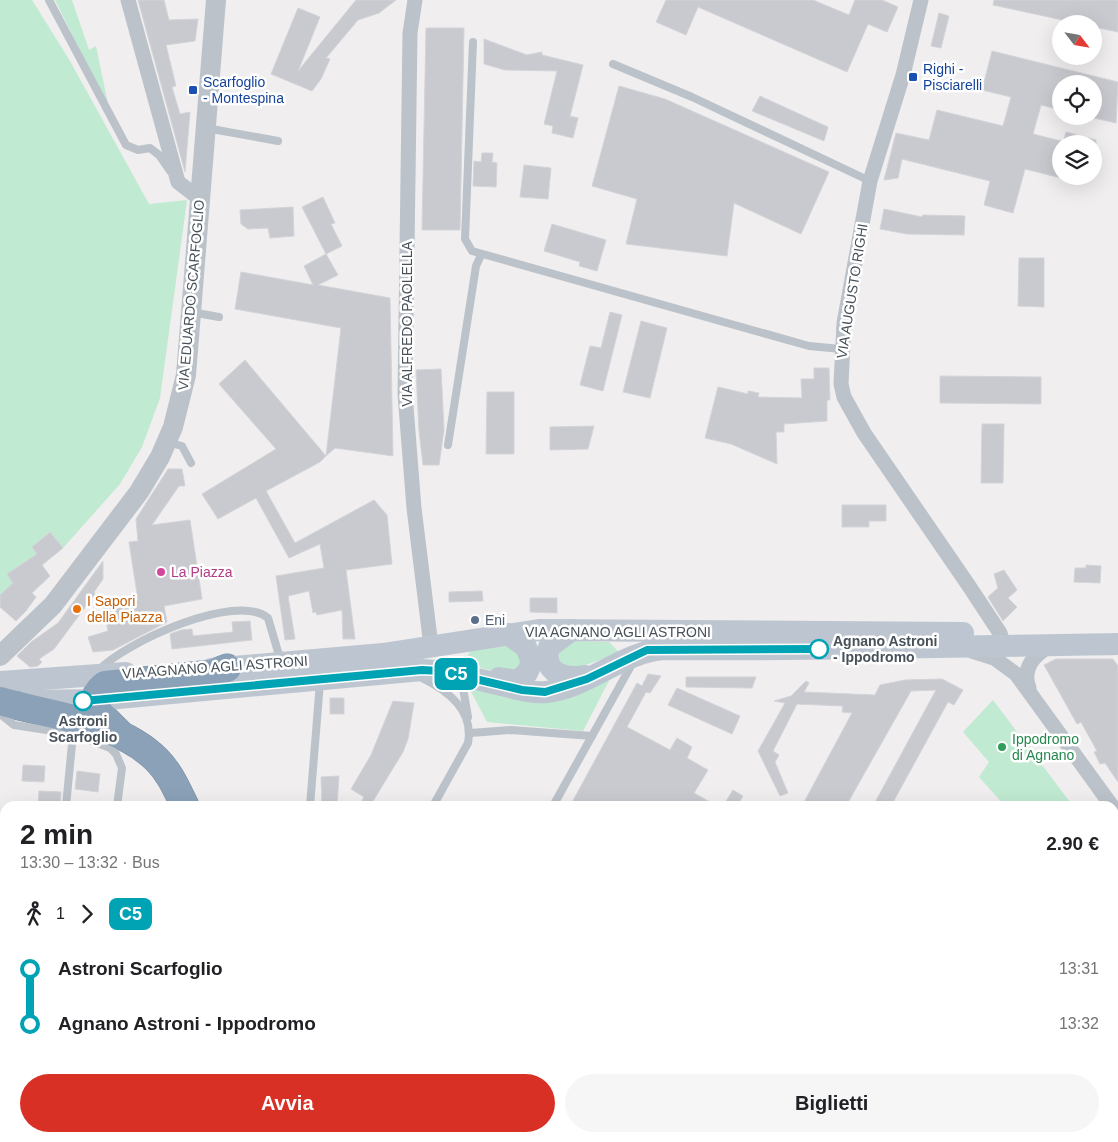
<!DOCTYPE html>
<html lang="it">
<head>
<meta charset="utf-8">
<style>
	:root { --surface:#fff; --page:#f6f6f6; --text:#202124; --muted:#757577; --accent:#d93025 }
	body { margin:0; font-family:Arial,sans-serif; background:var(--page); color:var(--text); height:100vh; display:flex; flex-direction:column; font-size:19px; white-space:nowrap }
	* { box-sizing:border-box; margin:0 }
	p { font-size:16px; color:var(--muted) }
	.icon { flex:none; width:28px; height:28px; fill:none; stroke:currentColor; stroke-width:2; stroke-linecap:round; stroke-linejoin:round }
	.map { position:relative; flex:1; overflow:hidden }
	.drawer { position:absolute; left:0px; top:801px; width:1119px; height:341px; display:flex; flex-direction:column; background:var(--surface); border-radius:15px 15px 0 0; box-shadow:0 5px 20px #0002 }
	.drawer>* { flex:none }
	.badge { padding:0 10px; border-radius:8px; font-size:18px; line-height:32px }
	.needle { width:32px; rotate:121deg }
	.buttons { position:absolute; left:1052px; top:15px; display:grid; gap:10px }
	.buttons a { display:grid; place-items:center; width:50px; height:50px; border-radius:50%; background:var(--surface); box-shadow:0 5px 20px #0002; font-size:25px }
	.map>.badge { position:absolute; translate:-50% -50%; box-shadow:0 0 0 2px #fff }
	.legs { display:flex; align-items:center; gap:8px; height:55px; padding:0 20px; font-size:16px }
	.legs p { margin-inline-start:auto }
	.overview { display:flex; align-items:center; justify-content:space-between; height:85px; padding:0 20px }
	h1 { font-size:28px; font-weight:700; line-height:38px }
	.primary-button { display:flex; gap:10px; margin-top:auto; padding:10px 20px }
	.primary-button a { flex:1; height:58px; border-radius:30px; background:var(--accent); color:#fff; font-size:20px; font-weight:700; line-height:58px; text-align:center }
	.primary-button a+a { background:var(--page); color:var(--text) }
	ul { padding:0 20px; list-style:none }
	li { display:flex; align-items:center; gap:18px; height:55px; font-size:19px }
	li i { display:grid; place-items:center; width:8px; height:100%; margin:0 6px; background:currentColor }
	li i::after { content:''; width:12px; height:12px; margin:-6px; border:4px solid; border-radius:50%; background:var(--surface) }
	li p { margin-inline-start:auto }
	li:first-child i { background:linear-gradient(#0000 50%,currentColor 0) }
	li:last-child i { background:linear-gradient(currentColor 50%,#0000 0) }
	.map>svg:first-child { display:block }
	.green { fill:#c0ead1 }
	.building { fill:#c9cad0; stroke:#d3d4d9 }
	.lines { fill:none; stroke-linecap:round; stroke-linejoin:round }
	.motorway-casing { stroke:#768ca4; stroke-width:29 }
	.path { stroke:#7cc4a1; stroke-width:2.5; stroke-dasharray:4 2.5; stroke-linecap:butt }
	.service { stroke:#bbc2c9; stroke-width:8 }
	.minor { stroke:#bbc2c9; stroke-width:15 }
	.tertiary { stroke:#bbc2c9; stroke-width:20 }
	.secondary { stroke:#bdc6d0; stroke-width:22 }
	.motorway { stroke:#8aa1b8; stroke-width:28 }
	.line-1-casing { stroke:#fff; stroke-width:11 }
	.line-1 { stroke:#00a3b4; stroke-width:8 }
	.transit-dot { fill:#1a4fb4; stroke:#fff; stroke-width:2 }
	.hotel-dot { fill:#d1479c; stroke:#fff; stroke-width:2 }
	.food-dot { fill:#e8710a; stroke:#fff; stroke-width:2 }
	.service-dot { fill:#5c6f8a; stroke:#fff; stroke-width:2 }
	.stop-1-dot { fill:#fff; stroke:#00a3b4; stroke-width:2.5 }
	.leisure-dot { fill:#2e9e5b; stroke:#fff; stroke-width:2 }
	.labels { text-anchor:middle; stroke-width:5; stroke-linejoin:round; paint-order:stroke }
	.transit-label { font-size:14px; fill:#164399; stroke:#fff; text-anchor:start }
	.street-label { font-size:14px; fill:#485159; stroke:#fff }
	.hotel-label { font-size:14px; fill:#b23c85; stroke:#fff; text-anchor:start }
	.food-label { font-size:14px; fill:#c56008; stroke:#fff; text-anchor:start }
	.service-label { font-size:14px; fill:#4e5e75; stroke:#fff; text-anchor:start }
	.stop-label { font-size:14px; font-weight:bold; fill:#485159; stroke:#fff; text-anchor:start }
	.leisure-label { font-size:14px; fill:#27864d; stroke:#fff; text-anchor:start }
</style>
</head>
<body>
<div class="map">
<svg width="1118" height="1142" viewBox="0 0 1118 1142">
	<rect width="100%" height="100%" fill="#f0eeee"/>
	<g class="green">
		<polygon points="0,0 32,0 70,61 149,204 187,200 160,398 142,447 120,484 63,548 49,532 32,547 37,554 7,574 13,583 0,595"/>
		<polygon points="55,0 72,0 89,50 96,46 109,109"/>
		<polygon points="572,641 609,642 620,653 571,670 559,668 554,651"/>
		<polygon points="509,646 518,649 525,665 508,676 465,663 470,651"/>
		<polygon points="613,673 583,731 487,722 468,686 522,697"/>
		<polygon points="993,700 1073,806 1005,806 979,777 989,762 963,732"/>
		<polygon points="1114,859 1118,863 1118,927 1114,924"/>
	</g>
	<g class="building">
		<polygon points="138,0 164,0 169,20 198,19 195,41 166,45 176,86 172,87 180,114 190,112 185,172"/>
		<polygon points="356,0 396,0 379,13 358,20 326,58 330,59 321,79 312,91 271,74 298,8 320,17 298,71"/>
		<polygon points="666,0 813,0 849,15 855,0 882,0 898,7 887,32 868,24 847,72 698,7 686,35 656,22"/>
		<polygon points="994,0 1118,0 1118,32 1094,27 1094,24 1081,24 993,5"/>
		<polygon points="939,13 949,16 941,48 931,46"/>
		<polygon points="426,28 464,28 460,230 422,230"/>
		<polygon points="484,39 527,55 542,52 542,55 583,65 570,116 578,118 573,138 552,133 553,126 544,124 557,71 505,70 484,64"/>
		<polygon points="992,51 1118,82 1116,123 1094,118 1094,84 1061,84 1061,110 1041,105 1033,134 1061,141 1061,178 1025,169 1013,213 984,205 990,181 902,159 898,178 884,180 896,133 929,140 937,110 1003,126 1011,97 982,90"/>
		<polygon points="619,86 665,99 829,172 801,234 734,203 727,256 626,244 637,199 592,186"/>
		<polygon points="760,96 828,127 824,141 752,111"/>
		<polygon points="1066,132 1096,140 1096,144 1063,144"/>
		<polygon points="482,153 493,153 492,162 497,163 496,187 473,186 474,161 481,162"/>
		<polygon points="524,165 551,168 548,199 520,197"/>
		<polygon points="323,197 335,223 331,224 342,246 326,254 302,207"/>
		<polygon points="293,207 294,236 270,238 268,228 248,229 241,224 240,210"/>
		<polygon points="884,209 922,217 923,215 965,216 964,235 907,234 880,229"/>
		<polygon points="552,224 606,240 597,271 579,266 580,262 544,251"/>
		<polygon points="326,254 338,275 318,285 390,298 393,456 335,448 326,456 341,328 235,309 241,272 313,285 304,266"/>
		<polygon points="1019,258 1044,258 1044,307 1018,306"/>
		<polygon points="610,312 622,315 603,391 580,385 590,346 601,348"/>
		<polygon points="641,321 667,328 650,398 623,392"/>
		<polygon points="245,360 326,456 320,462 266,491 295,543 374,500 387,515 392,564 346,570 355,639 343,639 342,610 317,615 316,612 313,613 309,591 288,596 295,639 285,640 276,576 324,568 320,544 289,558 256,498 218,519 202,494 276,449 219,384"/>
		<polygon points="814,368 829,368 830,400 827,400 827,421 784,424 784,432 776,432 777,464 731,444 705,438 718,387 748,394 748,391 759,393 758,397 802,398 801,379 814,379"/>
		<polygon points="441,369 444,430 439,465 423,465 419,431 416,370"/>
		<polygon points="940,376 1041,377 1041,404 940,403"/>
		<polygon points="487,392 514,392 514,454 486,454"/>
		<polygon points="982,424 1004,424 1003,483 981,483"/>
		<polygon points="594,426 588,449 550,450 550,427"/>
		<polygon points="168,469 182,469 185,486 179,486 152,525 190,520 202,599 164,606 167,622 113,650 93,652 88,637 108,631 103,605 138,600 129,542 138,541 136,519"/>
		<polygon points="842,505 886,505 886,521 869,521 869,527 842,527"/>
		<polygon points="50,532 63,548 42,565 50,576 32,593 36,597 26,611 16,621 0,607 0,595 13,583 7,574 37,554 32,547"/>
		<polygon points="103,561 103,579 94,592 95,594 54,649 39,659 42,662 38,666 30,667 17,656 31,642 58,623"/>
		<polygon points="1086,565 1101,566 1100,583 1074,582 1075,568 1086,568"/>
		<polygon points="1004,570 1017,590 1008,598 1017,607 1003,621 988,597 998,588 994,574"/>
		<polygon points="482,591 483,601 449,602 449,592"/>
		<polygon points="530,598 557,598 557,613 530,612"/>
		<polygon points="250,621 252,640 172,649 170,634 181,630 192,629 193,636 233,632 232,622"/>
		<polygon points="1056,659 1113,659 1118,666 1118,782 1105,763 1100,764 1094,752 1097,751 1081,722 1077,724 1044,665"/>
		<polygon points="648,674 661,676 650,693 646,692 627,727 670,750 677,738 692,747 687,758 708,770 694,793 717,806 570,806 637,683 642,686"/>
		<polygon points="686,677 756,677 752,688 686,687"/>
		<polygon points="942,679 963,690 954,705 948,702 891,806 873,806 936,690 911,691 846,806 802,806 852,713 842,712 843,706 797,704 773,751 779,755 775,762 788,793 780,796 758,751 785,703 774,701 791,696 806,681 809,683 804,692 875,695 880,685 905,680"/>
		<polygon points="677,688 740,716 732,734 668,705"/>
		<rect x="330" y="698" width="14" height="16"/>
		<polygon points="393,701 414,703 408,739 403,752 370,806 359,806 364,797 351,789 371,755"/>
		<polygon points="23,765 45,766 44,782 22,781"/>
		<polygon points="77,771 100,774 98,792 75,789"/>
		<polygon points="339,776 337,806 322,806 321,777"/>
		<polygon points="733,790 743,796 737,806 723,806"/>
		<polygon points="39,791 61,792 60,806 38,806"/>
	</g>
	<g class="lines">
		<defs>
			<g id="motorway">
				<path d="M 0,701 C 51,716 118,721 157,760 C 170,773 177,790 185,806"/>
				<path d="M 119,733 L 94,708 C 94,698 97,691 105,685 L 211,674 L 227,668"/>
				<polyline points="179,1142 179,1138"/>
			</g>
		</defs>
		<use href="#motorway" class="motorway-casing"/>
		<g class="path">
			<polyline points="1114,986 1118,990"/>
			<polyline points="45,1138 46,1142"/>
			<polyline points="206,1142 207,1138"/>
			<polyline points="723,1142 725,1138"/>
		</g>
		<g class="service">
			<polyline points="49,0 126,145 138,150 150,148 159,155 170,171"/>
			<polyline points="473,42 465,239 472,251 809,346 841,349"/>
			<polyline points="613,64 692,97 870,181"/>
			<polyline points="206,128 278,141"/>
			<polyline points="191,312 219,317"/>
			<polyline points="167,442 182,446 191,463"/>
			<polyline points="448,445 476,266 481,255"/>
			<path d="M 99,670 C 124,643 236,591 268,618 L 281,662"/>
			<polyline points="461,677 468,717"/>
			<path d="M 422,678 C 448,691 474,710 468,743 L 433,806"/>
			<polyline points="0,714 14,725 73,734 110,748 116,754 122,768 117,806"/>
			<polyline points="470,733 511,730 592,736"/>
			<polyline points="66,806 73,734"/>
			<polyline points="310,806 320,682"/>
			<polyline points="553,806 632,664"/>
			<polyline points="279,1138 281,1142"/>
			<polyline points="365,1142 367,1138"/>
		</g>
		<g class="minor">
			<polyline points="128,0 178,182 200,199"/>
			<polyline points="415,0 410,33 405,394 414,508 431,646"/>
			<polyline points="921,0 903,75 870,181 844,323 841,384 844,397 864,433 969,586 1000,633 1004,646"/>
			<polyline points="972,651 994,658 1016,674 1112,806"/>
			<path d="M 1029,688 C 1021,667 1035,655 1052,644"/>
		</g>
		<polyline class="tertiary" points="0,656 53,605 139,492 160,457 173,427 186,375 216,0"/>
		<g class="secondary">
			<path d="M 572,630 L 549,647 C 541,672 564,680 585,676"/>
			<polyline points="211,669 383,654 539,630 963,633"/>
			<polyline points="499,678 517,681 527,673 532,662 526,647 508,634"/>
			<polyline points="0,682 126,673"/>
			<path d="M 28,701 L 97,700 L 422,670 C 448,671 472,678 497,684 C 512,687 530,694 546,692 C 588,688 621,652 664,649 C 815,651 967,646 1118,644"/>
		</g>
		<use href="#motorway" class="motorway"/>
	</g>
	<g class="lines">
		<defs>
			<polyline id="line-1" points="83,701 422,670 441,671 522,690 545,692 587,679 647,650 819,649"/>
		</defs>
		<use href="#line-1" class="line-1-casing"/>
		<use href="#line-1" class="line-1"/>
	</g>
	<g class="transit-dot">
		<rect x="908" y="72" width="10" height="10" rx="2.5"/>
		<rect x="188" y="85" width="10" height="10" rx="2.5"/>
	</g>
	<circle class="hotel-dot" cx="161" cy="572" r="5"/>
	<circle class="food-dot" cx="77" cy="609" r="5"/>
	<circle class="service-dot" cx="475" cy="620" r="5"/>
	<g class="stop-1-dot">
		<circle cx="819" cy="649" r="9"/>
		<circle cx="83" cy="701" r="9"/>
	</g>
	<circle class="leisure-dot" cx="1002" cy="747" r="5"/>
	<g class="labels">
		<g class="transit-label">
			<text x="923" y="74">Righi -<tspan x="923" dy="16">Pisciarelli</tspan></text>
			<text x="203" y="87">Scarfoglio<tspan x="203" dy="16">- Montespina</tspan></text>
		</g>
		<g class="street-label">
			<text transform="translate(852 291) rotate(-81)" y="5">VIA AUGUSTO RIGHI</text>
			<text transform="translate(191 295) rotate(-85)" y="5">VIA EDUARDO SCARFOGLIO</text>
			<text transform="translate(407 324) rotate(-90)" y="5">VIA ALFREDO PAOLELLA</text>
			<text x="618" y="637">VIA AGNANO AGLI ASTRONI</text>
			<text transform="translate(215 667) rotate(-4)" y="5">VIA AGNANO AGLI ASTRONI</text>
		</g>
		<g class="hotel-label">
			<text x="171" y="577">La Piazza</text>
		</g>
		<g class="food-label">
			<text x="87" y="606">I Sapori<tspan x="87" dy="16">della Piazza</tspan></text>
		</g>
		<g class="service-label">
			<text x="485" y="625">Eni</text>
		</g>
		<g class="stop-label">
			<text x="833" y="646">Agnano Astroni<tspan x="833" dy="16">- Ippodromo</tspan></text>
			<text x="83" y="726" text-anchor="middle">Astroni<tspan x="83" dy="16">Scarfoglio</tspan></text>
		</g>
		<g class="leisure-label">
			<text x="1012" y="744">Ippodromo<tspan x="1012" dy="16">di Agnano</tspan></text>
		</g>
	</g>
</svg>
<div class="buttons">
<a><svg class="needle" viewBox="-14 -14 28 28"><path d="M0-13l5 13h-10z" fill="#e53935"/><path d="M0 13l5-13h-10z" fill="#757577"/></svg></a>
<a><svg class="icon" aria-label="locate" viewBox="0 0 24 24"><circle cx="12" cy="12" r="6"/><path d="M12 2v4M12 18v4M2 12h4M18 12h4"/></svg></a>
<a><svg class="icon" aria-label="layers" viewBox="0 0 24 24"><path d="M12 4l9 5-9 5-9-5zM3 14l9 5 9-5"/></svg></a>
</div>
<b class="badge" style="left:456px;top:674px;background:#00a3b4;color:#fff">C5</b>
<section class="drawer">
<div class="overview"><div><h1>2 min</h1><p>13:30 – 13:32 · Bus</p></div><b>2.90 €</b></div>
<div class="legs"><svg class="icon" aria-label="walk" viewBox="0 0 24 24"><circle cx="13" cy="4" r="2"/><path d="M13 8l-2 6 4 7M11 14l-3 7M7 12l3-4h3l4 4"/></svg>1<svg class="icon" aria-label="forward" viewBox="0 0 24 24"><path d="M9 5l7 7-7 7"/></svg><b class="badge" style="background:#00a3b4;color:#fff">C5</b></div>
<ul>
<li><i style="color:#00a3b4"></i><b>Astroni Scarfoglio</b><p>13:31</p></li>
<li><i style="color:#00a3b4"></i><b>Agnano Astroni - Ippodromo</b><p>13:32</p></li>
</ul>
<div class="primary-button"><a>Avvia</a><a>Biglietti</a></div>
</section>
</div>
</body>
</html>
